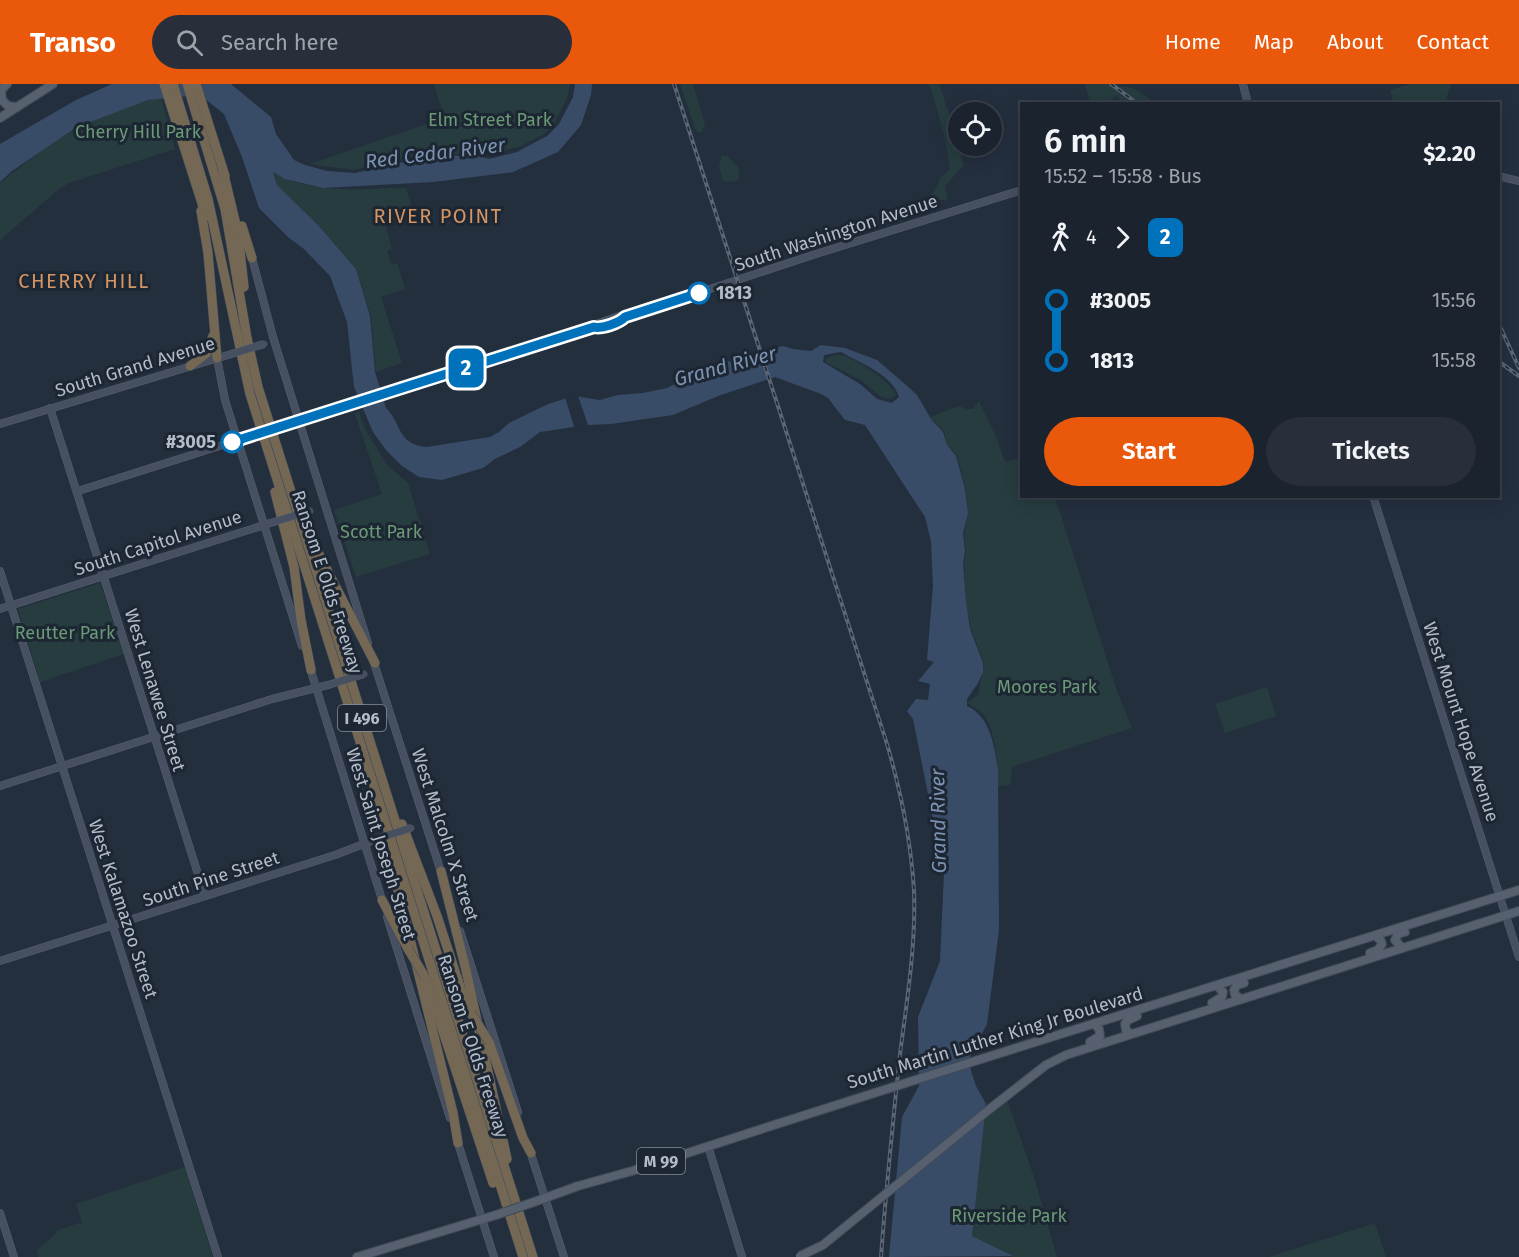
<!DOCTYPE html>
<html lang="en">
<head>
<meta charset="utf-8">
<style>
	:root { --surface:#1b232e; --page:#282f3a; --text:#f1f3f6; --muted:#a0a4aa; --line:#39404a; --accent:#ea580c }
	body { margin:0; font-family:"Fira Sans",sans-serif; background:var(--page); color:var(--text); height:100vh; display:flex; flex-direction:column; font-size:22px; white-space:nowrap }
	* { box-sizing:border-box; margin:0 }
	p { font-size:20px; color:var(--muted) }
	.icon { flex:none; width:33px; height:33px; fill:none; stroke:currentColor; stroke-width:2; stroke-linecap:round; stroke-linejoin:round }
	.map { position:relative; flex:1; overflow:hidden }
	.drawer { position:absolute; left:1020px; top:18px; width:480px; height:396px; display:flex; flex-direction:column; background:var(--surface); border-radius:0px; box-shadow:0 3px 15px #0003,0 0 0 2px var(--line) }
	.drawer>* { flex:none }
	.badge { padding:0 12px; border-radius:9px; font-size:21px; line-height:39px }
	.controls { position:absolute; left:948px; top:18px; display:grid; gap:12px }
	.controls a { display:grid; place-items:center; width:54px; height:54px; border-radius:50%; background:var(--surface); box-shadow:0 3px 15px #0003,0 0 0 2px var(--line); font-size:30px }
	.map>.badge { position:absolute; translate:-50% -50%; box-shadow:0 0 0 3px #fff }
	.legs { display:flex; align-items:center; gap:9px; height:66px; padding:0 24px; font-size:20px }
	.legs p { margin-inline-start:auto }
	.headline { display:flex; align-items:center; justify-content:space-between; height:102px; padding:0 24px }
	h1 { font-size:33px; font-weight:600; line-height:45px }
	.primary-button { display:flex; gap:12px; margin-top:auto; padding:12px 24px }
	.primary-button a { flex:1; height:69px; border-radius:36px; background:var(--accent); color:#fff; font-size:24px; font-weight:600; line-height:69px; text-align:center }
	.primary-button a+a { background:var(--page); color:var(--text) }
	ul { padding:0 24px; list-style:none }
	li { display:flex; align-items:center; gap:21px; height:60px; font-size:22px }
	li i { display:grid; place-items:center; width:9px; height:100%; margin:0 8px; background:currentColor }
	li i::after { content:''; width:15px; height:15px; margin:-8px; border:4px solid; border-radius:50%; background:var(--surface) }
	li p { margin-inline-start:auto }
	li:first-child i { background:linear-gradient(#0000 50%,currentColor 0) }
	li:last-child i { background:linear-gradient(currentColor 50%,#0000 0) }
	header { display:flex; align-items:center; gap:36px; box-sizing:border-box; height:84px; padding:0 30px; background:var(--accent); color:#fff }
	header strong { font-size:28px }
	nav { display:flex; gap:33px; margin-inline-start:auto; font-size:21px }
	.search { width:420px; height:54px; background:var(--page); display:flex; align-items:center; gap:15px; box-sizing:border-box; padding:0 21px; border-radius:33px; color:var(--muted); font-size:22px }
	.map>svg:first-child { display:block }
	.green { fill:#263c3f }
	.water { fill:#394c67; fill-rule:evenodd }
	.pier { fill:#242f3e }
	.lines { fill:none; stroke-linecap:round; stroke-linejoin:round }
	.secondary-casing { stroke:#565f6c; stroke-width:8 }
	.primary-casing { stroke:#414a57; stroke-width:10 }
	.highway-casing { stroke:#434c59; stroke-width:10 }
	.secondary { stroke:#465061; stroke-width:7 }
	.primary { stroke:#56606e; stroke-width:8 }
	.highway { stroke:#746855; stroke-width:9 }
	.rail-casing { stroke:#5a6575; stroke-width:4 }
	.rail { stroke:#1d2633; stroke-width:1.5; stroke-dasharray:4.5; stroke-linecap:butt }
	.secondary-bridge-casing { stroke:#565f6c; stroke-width:8; stroke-linecap:butt }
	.primary-bridge-casing { stroke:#414a57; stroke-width:10; stroke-linecap:butt }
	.highway-bridge-casing { stroke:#434c59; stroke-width:10; stroke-linecap:butt }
	.secondary-bridge { stroke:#465061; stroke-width:7 }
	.primary-bridge { stroke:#56606e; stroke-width:8 }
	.highway-bridge { stroke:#746855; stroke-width:9 }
	.line-1-casing { stroke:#fff; stroke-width:14 }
	.line-1 { stroke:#0072bc; stroke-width:9 }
	.stop-1-dot { fill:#fff; stroke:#0072bc; stroke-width:3 }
	.labels { text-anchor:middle; stroke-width:6; stroke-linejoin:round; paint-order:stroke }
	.shield { fill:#1d2633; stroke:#878f9c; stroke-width:1.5 }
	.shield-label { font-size:16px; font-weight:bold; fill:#b4bcc9 }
	.park-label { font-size:18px; fill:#6b9a76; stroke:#1d2633 }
	.street-label { font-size:18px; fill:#b4bcc9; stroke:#1d2633 }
	.stop-label { font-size:18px; font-weight:bold; fill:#b4bcc9; stroke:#1d2633; text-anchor:start }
	.water-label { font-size:20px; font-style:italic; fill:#7c92b1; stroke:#1d2633 }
	.neighbourhood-label { font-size:20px; letter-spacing:1.5px; fill:#d59563; stroke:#1d2633 }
</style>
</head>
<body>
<header>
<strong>Transo</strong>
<div class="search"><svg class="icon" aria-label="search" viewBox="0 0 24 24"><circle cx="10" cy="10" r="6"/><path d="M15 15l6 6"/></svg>Search here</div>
<nav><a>Home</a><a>Map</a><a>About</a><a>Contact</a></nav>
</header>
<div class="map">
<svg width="1519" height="1173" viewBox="0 0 1519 1173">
	<rect width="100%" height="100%" fill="#242f3e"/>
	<g class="green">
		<polygon points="434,0 570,0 567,14 555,38 544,50 521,62 489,71 473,66 457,70 430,68 353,86 310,80 444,34"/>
		<polygon points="680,0 693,0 705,40 701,49 696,47"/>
		<path d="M 927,0 L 939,0 L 951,35 L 957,44 L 954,48 L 958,47 L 957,59 L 964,81 L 945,102 L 947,116 L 931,115 C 932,106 939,102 940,94 L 950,85 L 944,50 L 931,4 Z"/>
		<path d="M 1085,0 L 1116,0 L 1120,3 C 1133,0 1144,12 1155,19 L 1125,19 L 1115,12 L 1111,17 L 1112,19 L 1090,19 Z"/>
		<polygon points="1410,0 1451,0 1445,19 1394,19 1390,6"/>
		<path d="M 161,14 L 175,65 L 69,99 L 58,106 L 0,156 L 0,99 C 47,62 100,21 161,14 Z"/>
		<polygon points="722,71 728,72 738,83 739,95 733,98 723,97 719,83"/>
		<path d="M 273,87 C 311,112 363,104 406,104 L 412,125 L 377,136 L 379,141 L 385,139 L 392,165 L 387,167 L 392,181 L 397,179 L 405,205 L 381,213 L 402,279 L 376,288 L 371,232 L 356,185 L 318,141 L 277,101 Z"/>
		<path d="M 832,272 C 834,271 840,271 842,271 C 854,274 893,299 896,311 L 891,315 L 881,313 L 861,296 L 827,279 L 825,275 Z"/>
		<path d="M 979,317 L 997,355 L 1004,376 L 1007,378 L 1021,373 L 1022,412 L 1055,413 L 1117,607 L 1132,644 L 1012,683 L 1010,701 L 998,702 C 998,681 996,641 980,627 C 976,624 971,621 967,619 L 978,611 L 984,579 L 971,545 L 966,517 L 964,478 L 966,468 L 964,450 L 968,429 L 966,405 L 957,372 L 947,361 L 944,347 L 930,333 L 959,322 L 966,325 L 973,325 Z"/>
		<polygon points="359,328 364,343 386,380 408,399 430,470 356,493 334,426 382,410 355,330"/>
		<polygon points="100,499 124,570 40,598 18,525"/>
		<polygon points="1267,603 1276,632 1225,649 1215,620"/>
		<polygon points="1005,1010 1035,1096 1057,1173 1012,1173 972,1152 985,1026"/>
		<path d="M 185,1083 L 213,1173 L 38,1173 L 37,1167 C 44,1158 51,1156 58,1146 L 79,1139 L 83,1141 L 76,1120 Z"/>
		<polygon points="1375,1139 1386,1173 1269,1173"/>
	</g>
	<path class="water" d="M 112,0 L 231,0 L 271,33 L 276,50 L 294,76 L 305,81 L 327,87 L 355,89 L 434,71 L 457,72 L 474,70 L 489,75 L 517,68 L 547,52 L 559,40 L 573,13 L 575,0 L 592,0 L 591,11 L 581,41 L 558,68 L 513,88 L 433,98 L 323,104 L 285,95 L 273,88 L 277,101 L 318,141 L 356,185 L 370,232 L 375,288 L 386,324 C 401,338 397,361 427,363 L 490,353 L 499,348 L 509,339 L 548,320 L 574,312 L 600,316 L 618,311 L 643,309 L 667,304 L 724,276 L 737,279 L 750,270 L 783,262 L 793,265 L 811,267 L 821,261 L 845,264 L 877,276 L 905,300 L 917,311 L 931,335 L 943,348 L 947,361 L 956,372 L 965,405 L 968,429 L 963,449 L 965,468 L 963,479 L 966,517 L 970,545 L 983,579 L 983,588 L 978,599 L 967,615 L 967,622 C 991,633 994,662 998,686 L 999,846 L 987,940 L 970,973 L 971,987 L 976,1002 L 986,1020 L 972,1152 L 1013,1172 L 889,1173 L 902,1033 L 919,1002 L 918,933 L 940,877 L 944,790 L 913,635 L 907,627 L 916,615 L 928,616 L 930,600 L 918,597 L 934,578 L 927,576 L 933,502 L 931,457 L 925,433 L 865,341 L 845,336 L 828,314 L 821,310 L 775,293 L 718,312 L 673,331 L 611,340 L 587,341 L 540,348 L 520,363 L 495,375 L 483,384 L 442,396 L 419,393 L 402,382 L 386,366 L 373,348 L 354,303 L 347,238 L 330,192 L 304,165 L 288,153 L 259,124 L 242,73 L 224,30 L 200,11 L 148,16 L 77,43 L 12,87 L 0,98 L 0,60 L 76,16 ZM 841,268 C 860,279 893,291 899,313 L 892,319 L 877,315 L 860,300 L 823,278 L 824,271 Z"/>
	<polygon class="pier" points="577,309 589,344 575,346 565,313"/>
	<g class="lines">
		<defs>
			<g id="secondary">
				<polyline points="1243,0 1248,20"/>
				<polyline points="1498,92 1519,97"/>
				<polyline points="252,174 273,253 368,559"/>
				<polyline points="625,233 816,170 1022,106"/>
				<polyline points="217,274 225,316 302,562"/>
				<polyline points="50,324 205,812"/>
				<polyline points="0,340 228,271"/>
				<path d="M 288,341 L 594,243 L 596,240 L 622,231 L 625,233 C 619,239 602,244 594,243"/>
				<polyline points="78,407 248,353"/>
				<polyline points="1373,412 1519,873"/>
				<polyline points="0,487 218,1173"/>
				<polyline points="0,525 277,437"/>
				<polyline points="373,576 442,791"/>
				<polyline points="310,584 383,819"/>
				<polyline points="0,702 272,615 328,601"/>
				<polyline points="387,833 450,1034"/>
				<polyline points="460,847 518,1028"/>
				<polyline points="0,877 335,771 382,753"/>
				<polyline points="457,1056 494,1173"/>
				<polyline points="708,1062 742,1173"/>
				<polyline points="529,1064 564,1173"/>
				<polyline points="0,1129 14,1173"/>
			</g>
			<g id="primary">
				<polyline points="7,0 1,6 2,16 8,22 17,23"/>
				<polyline points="0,34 53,0"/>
				<polyline points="1402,864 1395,856 1398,850 1405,848"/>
				<polyline points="1370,869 1378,866 1382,860 1381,857 1376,852"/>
				<polyline points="1241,915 1235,911 1234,906 1237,901 1244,899"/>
				<polyline points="1212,919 1222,913 1223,908 1217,902"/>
				<polyline points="1131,950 1126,946 1125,940 1128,936 1137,932"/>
				<polyline points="1090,958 1100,952 1099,945 1094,940"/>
				<polyline points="975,977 1519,806"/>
				<polyline points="991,1024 1046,981 1066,971 1519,827"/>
				<polyline points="534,1118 578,1102 632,1087 777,1040"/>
				<polyline points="357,1173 496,1131"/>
			</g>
			<g id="highway">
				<polyline points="164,0 206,132"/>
				<polyline points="173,0 208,115 250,310 523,1173"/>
				<polyline points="187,0 225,125 247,254 258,303 533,1173"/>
				<polyline points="196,0 225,92"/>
				<polyline points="223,87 238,149 244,203"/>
				<polyline points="201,127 208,169 217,274"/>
				<polyline points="242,142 252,174"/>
				<polyline points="190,282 207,269 213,252"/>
				<polyline points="275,408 294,483 301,536 311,586"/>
				<polyline points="309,451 375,579"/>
				<polyline points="402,740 437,832 464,915 471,929"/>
				<polyline points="389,770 453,1029 458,1059"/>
				<polyline points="441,787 466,886 507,1075"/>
				<polyline points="382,816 408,865"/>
				<polyline points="425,893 493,1099"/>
				<polyline points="489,958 523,1054 531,1069"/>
			</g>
		</defs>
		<use href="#secondary" class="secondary-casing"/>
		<use href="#primary" class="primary-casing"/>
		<use href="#highway" class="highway-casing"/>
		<use href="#secondary" class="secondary"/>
		<use href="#primary" class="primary"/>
		<use href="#highway" class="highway"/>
		<defs>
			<g id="rail">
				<path d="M 674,0 L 887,660 C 901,708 911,757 914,807 C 916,861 907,916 900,970 C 893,1037 886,1105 881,1173"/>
				<polyline points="1111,0 1138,20"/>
				<polyline points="1498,238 1519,284"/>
				<polyline points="1498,277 1519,292"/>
			</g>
		</defs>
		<use href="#rail" class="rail-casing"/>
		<use href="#rail" class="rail"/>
		<defs>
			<g id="secondary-bridge">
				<polyline points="228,271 264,260"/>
				<polyline points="248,353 288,341"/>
				<polyline points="277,437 310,427"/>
				<polyline points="328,601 364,590"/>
				<polyline points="382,753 411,744"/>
			</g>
			<g id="primary-bridge">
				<polyline points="777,1040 975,977"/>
				<polyline points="496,1131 534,1118"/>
				<polyline points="800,1172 823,1161 991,1024"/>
			</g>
			<g id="highway-bridge">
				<polyline points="408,865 425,893"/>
				<polyline points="471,929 489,958"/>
			</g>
		</defs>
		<use href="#secondary-bridge" class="secondary-bridge-casing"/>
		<use href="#primary-bridge" class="primary-bridge-casing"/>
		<use href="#highway-bridge" class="highway-bridge-casing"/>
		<use href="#secondary-bridge" class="secondary-bridge"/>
		<use href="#primary-bridge" class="primary-bridge"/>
		<use href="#highway-bridge" class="highway-bridge"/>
	</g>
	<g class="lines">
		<defs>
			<path id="line-1" d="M 232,358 L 594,243 C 602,245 619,239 625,233 L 699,209"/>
		</defs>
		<use href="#line-1" class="line-1-casing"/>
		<use href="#line-1" class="line-1"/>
	</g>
	<g class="stop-1-dot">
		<circle cx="699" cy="209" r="10"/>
		<circle cx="232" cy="358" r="10"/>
	</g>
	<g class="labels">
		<g class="shield">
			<rect x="338" y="621" width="48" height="26" rx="4.5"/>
			<rect x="637" y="1064" width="48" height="26" rx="4.5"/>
		</g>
		<g class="shield-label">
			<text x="362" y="640">I 496</text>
			<text x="661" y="1083">M 99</text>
		</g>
		<g class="park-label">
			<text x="490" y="42">Elm Street Park</text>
			<text x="138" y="54">Cherry Hill Park</text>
			<text x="381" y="454">Scott Park</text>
			<text x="65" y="555">Reutter Park</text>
			<text x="1047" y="609">Moores Park</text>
			<text x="1009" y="1138">Riverside Park</text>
		</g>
		<g class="street-label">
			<text transform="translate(836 149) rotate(-18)" y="6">South Washington Avenue</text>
			<text transform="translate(135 283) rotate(-17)" y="6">South Grand Avenue</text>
			<text transform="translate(158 459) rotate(-18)" y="6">South Capitol Avenue</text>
			<text transform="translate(327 498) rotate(72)" y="6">Ransom E Olds Freeway</text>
			<text transform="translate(155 606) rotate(73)" y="6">West Lenawee Street</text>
			<text transform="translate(1461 638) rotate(72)" y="6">West Mount Hope Avenue</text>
			<text transform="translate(445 751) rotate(72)" y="6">West Malcolm X Street</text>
			<text transform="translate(381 760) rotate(73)" y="6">West Saint Joseph Street</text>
			<text transform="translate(211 795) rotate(-18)" y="6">South Pine Street</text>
			<text transform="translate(123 825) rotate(72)" y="6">West Kalamazoo Street</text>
			<text transform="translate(995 954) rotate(-17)" y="6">South Martin Luther King Jr Boulevard</text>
			<text transform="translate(473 962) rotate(72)" y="6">Ransom E Olds Freeway</text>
		</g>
		<g class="stop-label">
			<text x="716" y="215">1813</text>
			<text x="216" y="364" text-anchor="end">#3005</text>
		</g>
		<g class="water-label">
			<text transform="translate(435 69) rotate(-7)" y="7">Red Cedar River</text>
			<text transform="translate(725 282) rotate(-15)" y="7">Grand River</text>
			<text transform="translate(938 737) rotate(-91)" y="7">Grand River</text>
		</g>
		<g class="neighbourhood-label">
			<text x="438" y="139">RIVER POINT</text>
			<text x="84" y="204">CHERRY HILL</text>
		</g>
	</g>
</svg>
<div class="controls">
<a><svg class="icon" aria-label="locate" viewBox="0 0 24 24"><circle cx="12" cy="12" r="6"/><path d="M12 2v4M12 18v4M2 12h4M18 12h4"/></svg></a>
</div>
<b class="badge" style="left:466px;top:284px;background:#0072bc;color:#fff">2</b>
<section class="drawer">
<div class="headline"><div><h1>6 min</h1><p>15:52 – 15:58 · Bus</p></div><b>$2.20</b></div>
<div class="legs"><svg class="icon" aria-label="walk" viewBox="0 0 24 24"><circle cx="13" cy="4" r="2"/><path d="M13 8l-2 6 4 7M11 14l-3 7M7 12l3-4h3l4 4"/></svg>4<svg class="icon" aria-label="forward" viewBox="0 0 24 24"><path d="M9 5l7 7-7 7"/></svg><b class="badge" style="background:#0072bc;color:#fff">2</b></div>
<ul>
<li><i style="color:#0072bc"></i><b>#3005</b><p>15:56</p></li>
<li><i style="color:#0072bc"></i><b>1813</b><p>15:58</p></li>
</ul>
<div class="primary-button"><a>Start</a><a>Tickets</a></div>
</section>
</div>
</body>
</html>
